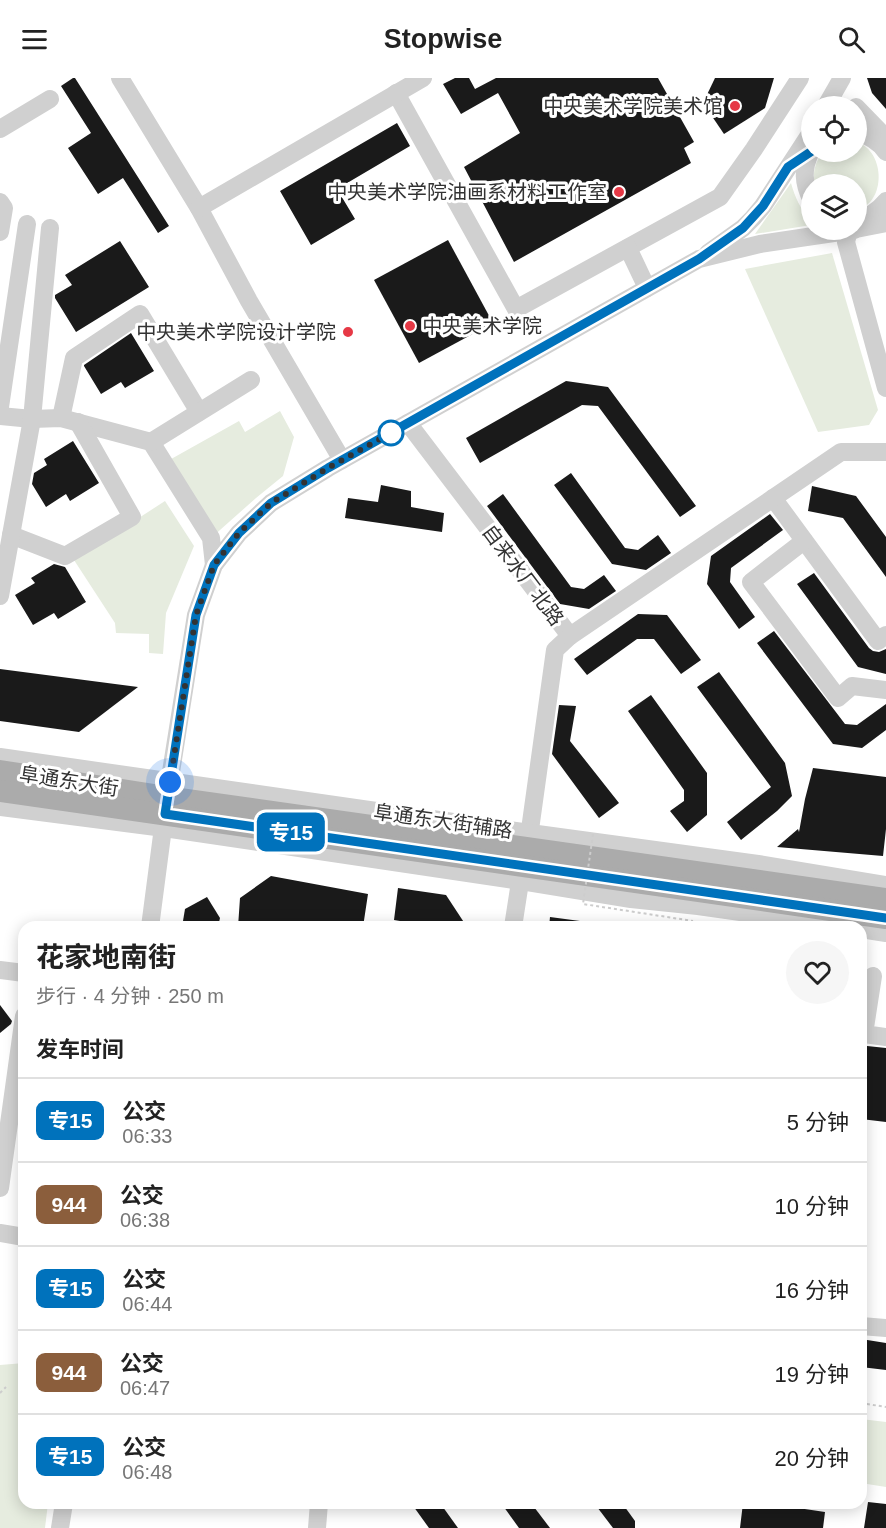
<!DOCTYPE html>
<html lang="zh">
<head>
<meta charset="utf-8">
<style>
	:root { --surface:#fff; --page:#f6f6f6; --text:#222; --muted:#767676; --line:#e0e0e0 }
	body { margin:0; font-family:Arial,"Noto Sans SC",sans-serif; background:var(--page); color:var(--text); height:100vh; display:flex; flex-direction:column; font-size:22px; white-space:nowrap }
	* { box-sizing:border-box; margin:0 }
	p { font-size:20px; color:var(--muted) }
	.icon { flex:none; width:33px; height:33px; fill:none; stroke:currentColor; stroke-width:2; stroke-linecap:round; stroke-linejoin:round }
	.map { position:relative; flex:1; overflow:hidden }
	.details { position:absolute; left:18px; top:843px; width:849px; height:588px; display:flex; flex-direction:column; background:var(--surface); border-radius:18px; box-shadow:0 3px 15px #0003 }
	.details>* { flex:none }
	.badge { padding:0 12px; border-radius:9px; font-size:21px; line-height:39px }
	.tools { position:absolute; left:801px; top:18px; display:grid; gap:12px }
	.tools a { display:grid; place-items:center; width:66px; height:66px; border-radius:50%; background:var(--surface); box-shadow:0 3px 15px #0003; font-size:30px }
	.you { position:absolute; width:30px; height:30px; margin:-15px; border:4px solid #fff; border-radius:50%; background:#1a73e8; box-shadow:0 0 0 9px #1a73e833 }
	.map>.badge { position:absolute; translate:-50% -50%; box-shadow:0 0 0 3px #fff }
	h2 { padding:0 18px; font-size:22px; line-height:54px }
	.round { display:grid; place-items:center; flex:none; width:63px; height:63px; border-radius:32px; background:var(--page) }
	.head { display:flex; align-items:center; justify-content:space-between; height:102px; padding:0 18px }
	h1 { font-size:28px; font-weight:700; line-height:45px }
	ul { padding:0; list-style:none }
	li { display:flex; align-items:center; gap:18px; height:84px; padding:0 18px; border-top:2px solid var(--line) }
	li div { flex:1 }
	li b { display:block; font-size:22px }
	li em { font-style:normal }
	li .badge { min-width:66px; font-weight:700; text-align:center }
	header { display:flex; justify-content:space-between; align-items:center; height:78px; padding:0 18px; background:var(--surface); font-size:27px; font-weight:700 }
	.map>svg:first-child { display:block }
	.green { fill:#e6ecdf }
	.building { fill:#1a1a1a }
	.lines { fill:none; stroke-linecap:round; stroke-linejoin:round }
	.path { stroke:#cdcdcd; stroke-width:2; stroke-dasharray:3 3; stroke-linecap:butt }
	.minor { stroke:#d0d0d0; stroke-width:18 }
	.major { stroke:#ababab; stroke-width:22 }
	.path-bridge { stroke:#cdcdcd; stroke-width:2; stroke-dasharray:3 3; stroke-linecap:butt }
	.line-casing { stroke:#fff; stroke-width:14 }
	.line { stroke:#0072bc; stroke-width:9 }
	.walk { stroke:#333; stroke-width:6; stroke-dasharray:0 10.8 }
	.poi-dot { fill:#e63946; stroke:#fff; stroke-width:2 }
	.stop-dot { fill:#fff; stroke:#0072bc; stroke-width:3 }
	.labels { text-anchor:middle; stroke-width:6; stroke-linejoin:round; paint-order:stroke }
	.poi-label { font-size:20px; fill:#333; stroke:#fff; text-anchor:end }
	.street-label { font-size:20px; fill:#333; stroke:#fff }
</style>
</head>
<body>
<header><svg class="icon" aria-label="menu" viewBox="0 0 24 24"><path d="M4 6h16M4 12h16M4 18h16"/></svg>Stopwise<svg class="icon" aria-label="search" viewBox="0 0 24 24"><circle cx="10" cy="10" r="6"/><path d="M15 15l6 6"/></svg></header>
<div class="map">
<svg width="886" height="1450" viewBox="0 0 886 1450">
	<rect width="100%" height="100%" fill="#fff"/>
	<g class="green">
		<path d="M 857,64 C 886,74 886,125 857,132 L 856,106 L 814,106 C 813,93 815,84 823,74 L 856,74 Z"/>
		<path d="M 791,105 C 795,119 800,131 811,142 L 811,147 L 755,156 Z"/>
		<polygon points="832,175 878,332 869,347 818,354 745,191"/>
		<polygon points="280,333 294,359 283,398 256,420 211,460 164,385 239,343 245,354"/>
		<polygon points="165,423 194,468 166,535 163,576 149,575 149,556 116,555 115,545 74,482"/>
		<polygon points="24,1285 24,1425 48,1425 45,1450 0,1450 0,1287"/>
		<polygon points="861,1341 886,1344 886,1409 861,1405"/>
	</g>
	<g class="building">
		<polygon points="73,0 75,0 169,148 158,155 123,100 98,116 68,70 91,55 61,8"/>
		<polygon points="455,0 469,0 475,11 496,0 658,0 694,64 684,70 691,85 514,184 464,89 520,55 498,15 461,36 443,6"/>
		<polygon points="715,0 774,0 765,30 724,56 703,25"/>
		<polygon points="867,0 886,0 886,31 872,15"/>
		<polygon points="397,45 410,68 337,111 355,141 311,167 280,113"/>
		<polygon points="448,162 493,245 419,285 374,202"/>
		<polygon points="120,163 149,209 76,254 55,220 55,217 72,207 65,197"/>
		<polygon points="131,255 154,293 125,310 121,304 101,316 84,288 84,287"/>
		<polygon points="566,303 608,309 696,428 680,439 598,328 582,327 480,385 466,360"/>
		<polygon points="73,363 99,405 70,423 66,416 46,429 32,406 34,395 47,387 44,381"/>
		<polygon points="571,395 625,470 638,472 658,457 671,475 646,492 612,486 554,407"/>
		<polygon points="381,407 411,413 411,429 444,435 442,454 345,440 348,420 378,424"/>
		<polygon points="812,408 856,418 886,459 886,499 843,440 808,433"/>
		<polygon points="503,416 571,509 584,511 604,497 616,513 589,531 560,526 487,428"/>
		<polygon points="770,436 783,452 731,490 730,504 755,539 739,551 707,506 711,478"/>
		<polygon points="54,486 65,489 86,524 58,541 54,535 33,547 15,517 35,505 31,500"/>
		<polygon points="814,495 869,570 873,573 879,574 886,571 886,596 858,589 797,506"/>
		<polygon points="638,536 667,537 701,582 681,596 654,561 637,561 587,597 574,581"/>
		<polygon points="774,553 845,646 857,647 886,626 886,652 862,670 833,666 757,565"/>
		<polygon points="0,591 138,609 79,654 0,643"/>
		<polygon points="719,594 785,685 792,718 777,733 741,762 727,744 771,709 697,609"/>
		<polygon points="651,617 707,695 707,737 687,754 670,733 684,723 684,712 628,633"/>
		<polygon points="559,627 576,628 570,663 619,725 599,740 552,676"/>
		<polygon points="813,690 886,699 886,751 883,778 777,769 798,751 799,754 805,721"/>
		<polygon points="271,798 368,816 363,849 328,849 277,844 281,849 238,849 240,820"/>
		<polygon points="398,810 446,817 467,849 435,849 394,842"/>
		<polygon points="207,819 220,840 218,849 182,849 185,831"/>
		<polygon points="550,839 580,843 580,849 549,849"/>
		<polygon points="0,927 12,943 11,946 0,955"/>
		<polygon points="867,968 886,970 886,1044 861,1041 861,1009"/>
		<polygon points="861,1261 886,1265 886,1292 861,1289"/>
		<polygon points="868,1424 886,1426 886,1450 864,1450"/>
		<polygon points="411,1425 440,1425 458,1450 429,1450"/>
		<polygon points="501,1425 531,1425 550,1450 519,1450"/>
		<polygon points="594,1425 622,1425 635,1443 635,1450 613,1450"/>
		<polygon points="743,1425 798,1425 798,1430 825,1434 823,1450 740,1450"/>
	</g>
	<g class="lines">
		<g class="path">
			<polyline points="0,1315 6,1309"/>
			<polyline points="861,1325 886,1329"/>
		</g>
		<g class="minor">
			<polyline points="120,0 199,130 249,223 342,382"/>
			<polyline points="396,15 516,231 720,119 754,71 800,0"/>
			<polyline points="826,28 842,0"/>
			<polyline points="856,29 886,60"/>
			<polyline points="0,51 50,21"/>
			<path d="M 856,54 C 869,58 879,63 886,74"/>
			<path d="M 811,73 C 802,91 803,105 812,123"/>
			<polyline points="0,124 4,130 0,154"/>
			<polyline points="199,130 423,0"/>
			<path d="M 856,142 C 869,139 878,133 886,123"/>
			<polyline points="856,151 886,145"/>
			<polyline points="849,152 846,164 886,310"/>
			<polyline points="628,170 647,210"/>
			<polyline points="708,175 743,150 753,140 763,128 812,53"/>
			<polyline points="0,329 27,146"/>
			<polyline points="0,338 32,341 61,340 151,364 211,460 214,487"/>
			<polyline points="61,340 74,280 140,236 199,334"/>
			<polyline points="408,345 570,558 555,572 528,766"/>
			<polyline points="151,364 251,302"/>
			<polyline points="773,420 878,563 886,557"/>
			<polyline points="11,457 65,478 132,439 78,344"/>
			<polyline points="804,463 751,504 838,620 852,608 886,612"/>
			<polyline points="0,518 32,341 50,150"/>
			<polyline points="570,558 841,374 886,374"/>
			<polyline points="0,679 530,755 758,786 886,807"/>
			<polyline points="0,729 164,750 521,803 631,821 698,828 844,849"/>
			<polyline points="150,849 167,719 196,537 214,487 239,455 271,425 328,390 699,181 760,166 854,152"/>
			<polyline points="513,849 522,791"/>
			<polyline points="861,851 886,855"/>
			<polyline points="0,892 24,895"/>
			<polyline points="873,898 864,956 886,959"/>
			<polyline points="0,1110 24,938"/>
			<polyline points="0,1155 24,1159"/>
			<polyline points="861,1248 886,1250"/>
			<polyline points="60,1450 64,1425"/>
			<polyline points="317,1450 319,1425"/>
		</g>
		<g class="major">
			<polyline points="0,693 167,719 886,821"/>
			<polyline points="0,713 886,840"/>
		</g>
		<polyline class="path-bridge" points="593,756 583,826 693,843"/>
	</g>
	<g class="lines">
		<defs>
			<polyline id="line" points="812,73 788,89 763,128 743,150 699,181 328,390 271,425 239,455 214,487 196,537 165,736 886,840"/>
		</defs>
		<use href="#line" class="line-casing"/>
		<use href="#line" class="line"/>
		<polyline class="walk" points="170,704 196,537 214,487 239,455 271,425 328,390 391,355"/>
	</g>
	<g class="poi-dot">
		<circle cx="735" cy="28" r="6"/>
		<circle cx="619" cy="114" r="6"/>
		<circle cx="410" cy="248" r="6"/>
		<circle cx="348" cy="254" r="6"/>
	</g>
	<circle class="stop-dot" cx="391" cy="355" r="12"/>
	<g class="labels">
		<g class="poi-label">
			<text x="723" y="35">中央美术学院美术馆</text>
			<text x="607" y="121">中央美术学院油画系材料工作室</text>
			<text x="422" y="255" text-anchor="start">中央美术学院</text>
			<text x="336" y="261">中央美术学院设计学院</text>
		</g>
		<g class="street-label">
			<text transform="translate(523 497) rotate(53)" y="7">自来水厂北路</text>
			<text transform="translate(69 703) rotate(9)" y="7">阜通东大街</text>
			<text transform="translate(443 743) rotate(8)" y="7">阜通东大街辅路</text>
		</g>
	</g>
</svg>
<div class="tools">
<a><svg class="icon" aria-label="locate" viewBox="0 0 24 24"><circle cx="12" cy="12" r="6"/><path d="M12 2v4M12 18v4M2 12h4M18 12h4"/></svg></a>
<a><svg class="icon" aria-label="layers" viewBox="0 0 24 24"><path d="M12 4l9 5-9 5-9-5zM3 14l9 5 9-5"/></svg></a>
</div>
<div class="you" style="left:170px;top:704px"></div>
<b class="badge" style="left:291px;top:754px;background:#0072bc;color:#fff">专15</b>
<section class="details">
<div class="head"><div><h1>花家地南街</h1><p>步行 · 4 分钟 · 250 m</p></div><a class="round"><svg class="icon" aria-label="heart" viewBox="0 0 24 24"><path d="M12 20l-8-8c-3-5 5-10 8-4 3-6 11-1 8 4z"/></svg></a></div>
<h2>发车时间</h2>
<ul>
<li><span class="badge" style="background:#0072bc;color:#fff">专15</span><div><b>公交</b><p>06:33</p></div><em>5 分钟</em></li>
<li><span class="badge" style="background:#8b5e3c;color:#fff">944</span><div><b>公交</b><p>06:38</p></div><em>10 分钟</em></li>
<li><span class="badge" style="background:#0072bc;color:#fff">专15</span><div><b>公交</b><p>06:44</p></div><em>16 分钟</em></li>
<li><span class="badge" style="background:#8b5e3c;color:#fff">944</span><div><b>公交</b><p>06:47</p></div><em>19 分钟</em></li>
<li><span class="badge" style="background:#0072bc;color:#fff">专15</span><div><b>公交</b><p>06:48</p></div><em>20 分钟</em></li>
</ul>
</section>
</div>
</body>
</html>
